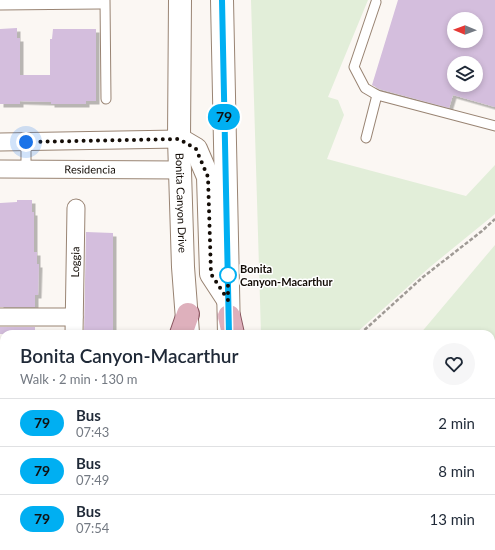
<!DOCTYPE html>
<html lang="en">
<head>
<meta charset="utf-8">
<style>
	:root { --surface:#fff; --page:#f6f6f7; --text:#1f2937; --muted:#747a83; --line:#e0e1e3 }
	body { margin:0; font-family:Lato,sans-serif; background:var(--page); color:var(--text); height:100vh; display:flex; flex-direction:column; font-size:15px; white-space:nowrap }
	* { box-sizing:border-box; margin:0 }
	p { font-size:13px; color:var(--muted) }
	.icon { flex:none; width:22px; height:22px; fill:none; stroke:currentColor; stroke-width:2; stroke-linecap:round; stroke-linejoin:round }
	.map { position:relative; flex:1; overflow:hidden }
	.panel { position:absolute; left:0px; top:330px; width:495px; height:220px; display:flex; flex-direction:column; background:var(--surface); border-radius:12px 12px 0 0; box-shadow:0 2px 6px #0003 }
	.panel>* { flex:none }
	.badge { padding:0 8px; border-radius:13px; font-size:14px; line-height:26px }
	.needle { width:26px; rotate:271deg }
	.fabs { position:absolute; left:447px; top:12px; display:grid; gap:8px }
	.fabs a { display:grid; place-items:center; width:36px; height:36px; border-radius:50%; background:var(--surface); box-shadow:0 2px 6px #0003; font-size:20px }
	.you { position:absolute; width:20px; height:20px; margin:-10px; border:3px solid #fff; border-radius:50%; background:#1a73e8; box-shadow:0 0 0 6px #1a73e833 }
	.map>.badge { position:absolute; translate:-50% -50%; box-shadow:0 0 0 2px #fff }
	.round { display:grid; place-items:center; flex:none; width:42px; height:42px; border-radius:21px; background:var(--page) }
	.head { display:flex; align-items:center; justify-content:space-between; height:68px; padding:0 20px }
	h1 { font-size:19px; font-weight:600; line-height:30px }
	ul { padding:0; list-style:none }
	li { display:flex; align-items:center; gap:12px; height:48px; padding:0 20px; border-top:1px solid var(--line) }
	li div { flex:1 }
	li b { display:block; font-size:15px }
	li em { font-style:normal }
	li .badge { min-width:44px; font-weight:700; text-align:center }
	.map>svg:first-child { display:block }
	.green { fill:#e2eed9 }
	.building { fill:#d4bedd; fill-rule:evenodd; filter:url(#shadow) }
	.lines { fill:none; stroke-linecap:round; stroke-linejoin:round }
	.lane-casing { stroke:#998473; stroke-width:11 }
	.street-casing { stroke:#998473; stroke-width:19 }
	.secondary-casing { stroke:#998473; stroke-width:24 }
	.primary-casing { stroke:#89555f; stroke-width:24 }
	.path { stroke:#9f9a95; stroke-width:2.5; stroke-dasharray:4 2; stroke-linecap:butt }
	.lane { stroke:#fff; stroke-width:9 }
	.street { stroke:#fff; stroke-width:17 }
	.secondary { stroke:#fff; stroke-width:22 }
	.primary { stroke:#deb0bc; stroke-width:22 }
	.line-casing { stroke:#fff; stroke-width:9 }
	.line { stroke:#00aff2; stroke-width:6 }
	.walk { stroke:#140d07; stroke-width:4; stroke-dasharray:0 7.2 }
	.stop-dot { fill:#fff; stroke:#00aff2; stroke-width:2 }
	.labels { text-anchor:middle; stroke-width:3; stroke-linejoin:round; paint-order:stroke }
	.street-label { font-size:11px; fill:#140d07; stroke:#fff }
	.stop-label { font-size:11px; font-weight:bold; fill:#140d07; stroke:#fff; text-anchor:start }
</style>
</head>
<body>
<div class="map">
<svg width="495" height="550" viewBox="0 0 495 550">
	<defs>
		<filter id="shadow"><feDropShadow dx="3.5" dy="3.5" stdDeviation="0" flood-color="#0004"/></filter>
	</defs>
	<rect width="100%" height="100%" fill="#fbf7f3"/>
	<g class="green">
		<polygon points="251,0 368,0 328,97 338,100 344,115 327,159 466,196 495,165 495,214 430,267 355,334 261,334"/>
		<polygon points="495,245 495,458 491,459 491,334 420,334"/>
	</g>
	<g class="building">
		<path d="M 398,0 L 495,0 L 495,107 L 453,95 L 449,108 L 379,89 L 372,85 ZM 454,19 L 476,19 L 476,41 L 454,41 ZM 454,63 L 476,63 L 476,85 L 454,85 Z"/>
		<polygon points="17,28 17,38 20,38 20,75 50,75 50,39 52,39 53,29 96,29 96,101 86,101 86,104 51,104 51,102 20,101 20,104 0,104 0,29"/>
		<polygon points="17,200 32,200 32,212 34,212 34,252 37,252 37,264 39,264 38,295 35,295 35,307 0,307 0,203 17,202"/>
		<polygon points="86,232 113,233 113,334 84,334"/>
		<rect x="0" y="327" width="35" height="7"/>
	</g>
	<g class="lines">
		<defs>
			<g id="lane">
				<polyline points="105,0 106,99"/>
				<polyline points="376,2 354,67 365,88 377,95"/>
				<polyline points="366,138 377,95 495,126"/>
				<polyline points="26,142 26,168"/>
				<polyline points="0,474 4,473"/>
			</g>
			<g id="street">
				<polyline points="0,1 100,0"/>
				<polyline points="0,142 179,139"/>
				<path id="s1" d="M 0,169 L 180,170"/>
				<polyline points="0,317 74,317"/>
				<path id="s2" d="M 74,334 L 76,208"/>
				<polyline points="0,380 4,380"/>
				<polyline points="0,514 4,513"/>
			</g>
			<g id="secondary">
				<path id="s3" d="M 180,0 L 179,139 L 183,267 L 188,333"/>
				<polyline points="222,0 229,334"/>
				<polyline points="179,139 196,149 208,177 211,274 228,300"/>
				<polyline points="196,546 196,550"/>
				<polyline points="233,546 233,550"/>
			</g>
			<g id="primary">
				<polyline points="229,316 233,334"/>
				<polyline points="181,334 188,314"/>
				<polyline points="491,539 495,538"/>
				<polyline points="280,546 284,550"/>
				<polyline points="168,550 168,546"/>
				<polyline points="429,550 454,546"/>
			</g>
		</defs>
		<use href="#lane" class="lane-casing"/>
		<use href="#street" class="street-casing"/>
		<use href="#secondary" class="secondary-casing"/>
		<use href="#primary" class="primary-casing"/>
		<g class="path">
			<polyline points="360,334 423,277 482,231 495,219"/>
			<polyline points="491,435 495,430"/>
		</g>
		<use href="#lane" class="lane"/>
		<use href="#street" class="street"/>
		<use href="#secondary" class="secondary"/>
		<use href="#primary" class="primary"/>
	</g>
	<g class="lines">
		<defs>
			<polyline id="line" points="222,0 229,334"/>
		</defs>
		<use href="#line" class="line-casing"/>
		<use href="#line" class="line"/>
		<polyline class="walk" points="26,142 179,139 196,149 208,177 211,274 228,300 228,268 228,275"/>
	</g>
	<circle class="stop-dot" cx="228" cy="275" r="8"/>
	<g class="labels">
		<g class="street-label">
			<text dy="4" stroke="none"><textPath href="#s1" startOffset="90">Residencia</textPath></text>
			<text dy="4" stroke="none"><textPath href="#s3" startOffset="203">Bonita Canyon Drive</textPath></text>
			<text dy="4" stroke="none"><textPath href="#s2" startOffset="72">Loggia</textPath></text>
		</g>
		<g class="stop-label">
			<text x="240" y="273">Bonita<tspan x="240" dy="13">Canyon-Macarthur</tspan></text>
		</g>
	</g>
</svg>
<div class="fabs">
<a><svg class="needle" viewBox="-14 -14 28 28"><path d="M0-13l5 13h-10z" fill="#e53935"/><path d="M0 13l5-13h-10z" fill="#747a83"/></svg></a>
<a><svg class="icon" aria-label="layers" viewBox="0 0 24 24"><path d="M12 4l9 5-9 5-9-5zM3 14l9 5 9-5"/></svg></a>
</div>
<div class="you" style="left:26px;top:142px"></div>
<b class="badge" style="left:224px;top:117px;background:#00aff2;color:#111">79</b>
<section class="panel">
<div class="head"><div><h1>Bonita Canyon-Macarthur</h1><p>Walk · 2 min · 130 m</p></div><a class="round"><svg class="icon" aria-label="heart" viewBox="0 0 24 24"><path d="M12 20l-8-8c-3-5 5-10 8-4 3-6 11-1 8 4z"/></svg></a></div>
<ul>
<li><span class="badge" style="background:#00aff2;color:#111">79</span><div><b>Bus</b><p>07:43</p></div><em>2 min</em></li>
<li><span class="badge" style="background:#00aff2;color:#111">79</span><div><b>Bus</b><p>07:49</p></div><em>8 min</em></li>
<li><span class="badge" style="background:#00aff2;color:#111">79</span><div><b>Bus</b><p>07:54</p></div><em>13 min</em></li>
</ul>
</section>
</div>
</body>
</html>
